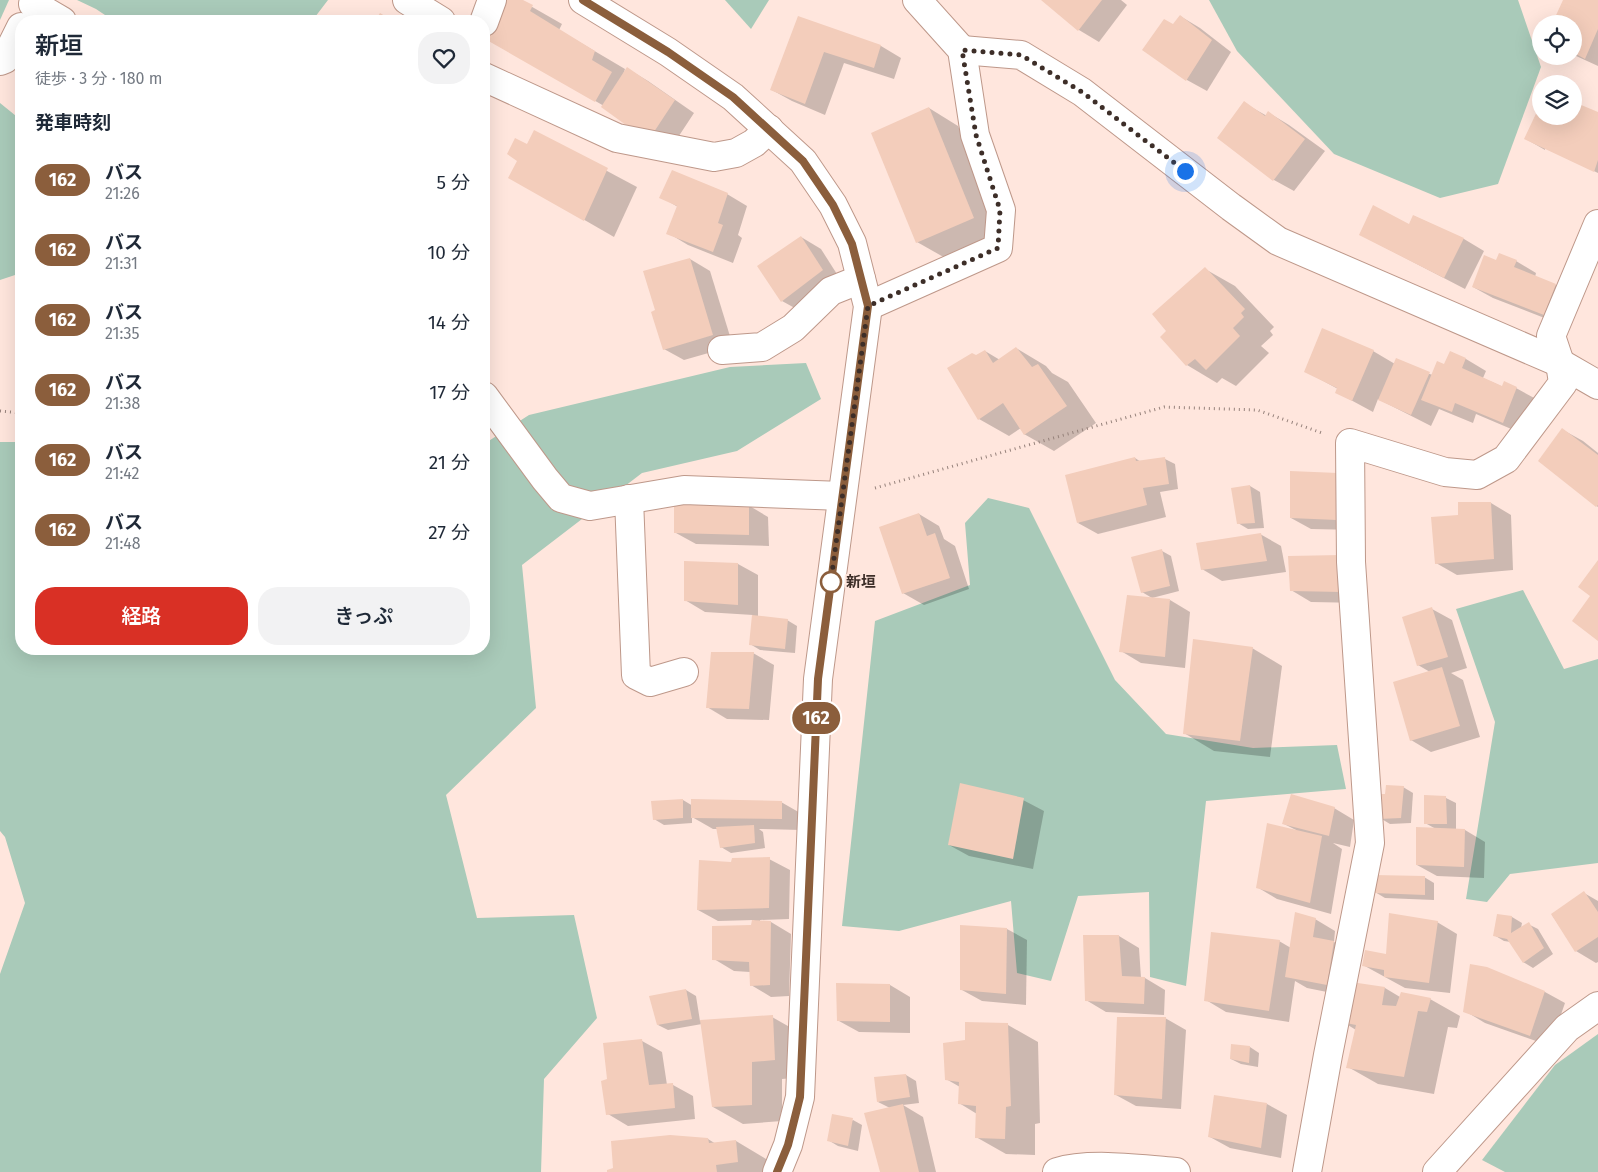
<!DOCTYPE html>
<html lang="ja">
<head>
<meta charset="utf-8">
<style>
	:root { --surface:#fff; --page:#f2f2f3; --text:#1f2937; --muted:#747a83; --accent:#d93025 }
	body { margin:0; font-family:"Fira Sans","Noto Sans JP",sans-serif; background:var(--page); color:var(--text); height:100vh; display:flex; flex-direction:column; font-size:19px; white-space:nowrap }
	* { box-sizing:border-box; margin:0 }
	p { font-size:16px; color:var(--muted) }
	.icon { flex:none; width:28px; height:28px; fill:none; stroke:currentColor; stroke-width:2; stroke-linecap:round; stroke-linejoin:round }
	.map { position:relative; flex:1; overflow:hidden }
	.details { position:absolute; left:15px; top:15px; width:475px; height:640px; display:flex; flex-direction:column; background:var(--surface); border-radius:20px; box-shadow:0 5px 20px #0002 }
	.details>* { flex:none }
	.badge { padding:0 10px; border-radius:16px; font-size:18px; line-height:32px }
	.buttons { position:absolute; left:1532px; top:15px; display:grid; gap:10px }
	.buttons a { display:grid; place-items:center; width:50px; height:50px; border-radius:50%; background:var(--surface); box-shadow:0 5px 20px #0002; font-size:25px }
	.you { position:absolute; width:25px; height:25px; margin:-12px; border:4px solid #fff; border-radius:50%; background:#1a73e8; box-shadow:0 0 0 8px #1a73e833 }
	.map>.badge { position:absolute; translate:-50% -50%; box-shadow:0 0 0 2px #fff }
	h2 { padding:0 20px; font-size:19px; line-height:45px }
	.round { display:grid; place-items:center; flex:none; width:52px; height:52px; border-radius:20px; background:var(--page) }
	.summary { display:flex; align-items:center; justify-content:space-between; height:85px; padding:0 20px }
	h1 { font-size:24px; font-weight:600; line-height:38px }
	.cta { display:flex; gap:10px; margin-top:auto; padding:10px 20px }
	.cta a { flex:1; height:58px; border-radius:20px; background:var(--accent); color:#fff; font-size:20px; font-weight:600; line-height:58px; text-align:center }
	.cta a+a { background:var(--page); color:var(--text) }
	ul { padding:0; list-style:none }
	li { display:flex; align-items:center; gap:15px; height:70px; padding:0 20px }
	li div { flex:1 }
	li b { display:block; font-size:19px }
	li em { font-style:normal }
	li .badge { min-width:55px; font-weight:700; text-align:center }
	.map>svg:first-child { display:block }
	.green { fill:#a9cab9 }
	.shadow { fill:#0003 }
	.building { fill:#f3cdbb }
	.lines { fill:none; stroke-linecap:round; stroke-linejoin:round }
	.street-casing { stroke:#be988a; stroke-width:30 }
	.secondary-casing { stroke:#be988a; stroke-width:30 }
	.path { stroke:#96827b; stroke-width:3; stroke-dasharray:1 4; stroke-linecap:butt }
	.street { stroke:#fff; stroke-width:28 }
	.secondary { stroke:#fff; stroke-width:28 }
	.line-casing { stroke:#fff; stroke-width:11 }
	.line { stroke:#8b5e3c; stroke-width:8 }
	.walk { stroke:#3d2e28; stroke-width:5; stroke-dasharray:0 9 }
	.stop-dot { fill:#fff; stroke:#8b5e3c; stroke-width:2.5 }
	.labels { text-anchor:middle; stroke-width:4; stroke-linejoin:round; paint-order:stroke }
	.stop-label { font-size:15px; font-weight:bold; fill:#3d2e28; stroke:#ffe6dd; text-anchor:start }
</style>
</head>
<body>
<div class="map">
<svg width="1598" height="1172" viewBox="0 0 1598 1172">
	<rect width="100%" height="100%" fill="#ffe6dd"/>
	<g class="green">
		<polygon points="0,0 9,0 0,20"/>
		<polygon points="77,0 328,0 312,21 114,21 96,9"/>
		<polygon points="725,0 769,0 751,29"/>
		<polygon points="1209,0 1518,0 1541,67 1498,184 1440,198 1334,154 1237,51"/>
		<polygon points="0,103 21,120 21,273 0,280"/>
		<polygon points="806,363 821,399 737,451 642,473 522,565 536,708 446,795 477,918 574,915 597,1018 544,1079 541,1172 0,1172 0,974 25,903 5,837 0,831 0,442 21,442 21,649 484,649 484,444 529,415 730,367"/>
		<polygon points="988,498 1029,508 1115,680 1166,734 1253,748 1337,745 1346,789 1206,801 1186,986 1150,977 1149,892 1078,896 1051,981 1017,973 1011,901 899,931 842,926 875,621 970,585 965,523"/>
		<polygon points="1523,590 1564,669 1598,659 1598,863 1510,874 1487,902 1466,899 1495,722 1456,609"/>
		<polygon points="1598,1034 1598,1172 1505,1172 1482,1160 1555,1065"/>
	</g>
	<g class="shadow">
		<polygon points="508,0 520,0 562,24 559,30 625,69 623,75 628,69 648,81 694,113 669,151 604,106 487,38"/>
		<polygon points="1043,0 1121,0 1127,5 1099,42 1079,30"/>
		<polygon points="1564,0 1598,0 1598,66 1574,55 1574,24"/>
		<polygon points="1180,16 1200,28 1231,52 1207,91 1187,80 1174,26"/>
		<polygon points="799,18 881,46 901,58 894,79 844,63 825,115 792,101 772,90"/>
		<polygon points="1244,103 1267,116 1269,113 1289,125 1325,151 1294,191 1274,180"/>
		<polygon points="1574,104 1598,114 1598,173 1545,148 1545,150 1526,139 1541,106 1541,116 1574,116"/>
		<polygon points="929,108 958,126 1004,235 947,259 917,242"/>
		<polygon points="534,132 637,187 614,237 510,177"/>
		<polygon points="727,194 747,206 738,235 742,238 733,263 688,245 668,233 678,207 661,197"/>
		<polygon points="1414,216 1464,239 1484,251 1465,289 1361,235 1410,225"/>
		<polygon points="484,236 488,242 484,245"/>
		<polygon points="801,237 821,249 842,282 802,312 782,301"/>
		<polygon points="690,259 710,271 733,346 684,360 664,349 657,311"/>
		<polygon points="1497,261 1516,261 1536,273 1535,277 1555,285 1575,296 1565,326 1493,298 1473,287"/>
		<polygon points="1205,269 1235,286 1274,327 1270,331 1273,335 1261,346 1269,353 1236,386 1222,378 1217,383 1187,365 1162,337 1168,331"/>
		<polygon points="1016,348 1046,366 1052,373 1068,382 1096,423 1054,451 1024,434 1021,428 1009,436 979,419 976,357 985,351 1000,360"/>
		<polygon points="1373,351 1395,364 1433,375 1445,365 1451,352 1466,359 1486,371 1483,378 1503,387 1516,388 1536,399 1523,434 1476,414 1473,423 1439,409 1431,426 1378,399 1373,412 1336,392 1338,389 1305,371"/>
		<polygon points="1563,430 1583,441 1598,453 1598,507 1539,461"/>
		<polygon points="1135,458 1141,462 1165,459 1175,464 1178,489 1160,492 1166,517 1098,534 1078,523"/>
		<polygon points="1291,472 1357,530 1311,529 1291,518"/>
		<polygon points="1250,486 1260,492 1264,528 1248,529 1238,523"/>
		<polygon points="1459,503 1491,503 1511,515 1513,570 1457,575 1436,563 1460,516"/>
		<polygon points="748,505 768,517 769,546 696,544 676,533"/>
		<polygon points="919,514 939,526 944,539 955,546 969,589 924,605 903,593"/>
		<polygon points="1260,534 1281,546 1286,572 1222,581 1202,569"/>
		<polygon points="1162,551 1171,556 1179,591 1152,598 1142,592"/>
		<polygon points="1290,557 1362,603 1311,602 1291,590"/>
		<polygon points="738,564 758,575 758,617 787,620 797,626 795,653 760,650 750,644 753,615 705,612 685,600"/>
		<polygon points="1170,600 1190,612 1185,668 1141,663 1121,651"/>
		<polygon points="1432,609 1452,620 1467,668 1451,673 1463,680 1480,737 1431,752 1411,740 1430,672 1418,665"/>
		<polygon points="1252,648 1282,666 1270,757 1214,751 1184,733"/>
		<polygon points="753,653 774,665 769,720 727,719 707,707"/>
		<polygon points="1403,787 1413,793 1411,823 1390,824 1380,818 1386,795"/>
		<polygon points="1446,798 1456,803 1456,830 1465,830 1485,842 1484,878 1437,876 1417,865 1436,829 1425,823"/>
		<polygon points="683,800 693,806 781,802 802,814 801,830 759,829 763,832 765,848 731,853 721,847 718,829 713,829 692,817 692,823 664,825 654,819"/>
		<polygon points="1023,800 1044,811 1033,869 969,856 949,845"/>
		<polygon points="1334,808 1354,820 1350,847 1333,843 1342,849 1331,914 1277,899 1257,887 1296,830 1284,824"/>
		<polygon points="769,859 790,870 789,919 760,920 760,922 771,922 791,934 789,996 771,997 751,985 750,972 734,971 714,959 752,926 754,920 718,921 698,910 733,864"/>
		<polygon points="1424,877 1434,883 1434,900 1385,898 1375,892"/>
		<polygon points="1584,893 1598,901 1598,962 1596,963 1576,951 1552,915"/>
		<polygon points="1498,915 1512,917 1522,923 1521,928 1528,924 1538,929 1553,954 1533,968 1523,962 1511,942 1504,941 1494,935"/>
		<polygon points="1315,919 1335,931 1334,942 1354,954 1347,996 1307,988 1295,981 1289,1022 1226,1012 1206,1000 1279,941 1291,948"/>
		<polygon points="1437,922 1457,934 1450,993 1405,988 1363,965 1387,956"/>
		<polygon points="1007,929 1027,940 1026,1005 982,1001 962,990"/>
		<polygon points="1119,936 1139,948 1141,978 1145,978 1165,990 1164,1015 1106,1012 1086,1000"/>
		<polygon points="1487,968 1545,992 1565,1003 1550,1046 1485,1023 1465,1011"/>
		<polygon points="1352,983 1385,988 1400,997 1430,999 1460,1016 1457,1028 1448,1027 1434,1094 1378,1084 1348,1067 1356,1030 1343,1022"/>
		<polygon points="890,985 910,997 910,1033 859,1032 839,1021"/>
		<polygon points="686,990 696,996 700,1021 772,1017 802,1034 805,1077 782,1079 782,1121 743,1124 713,1107 702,1024 668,1030 658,1025"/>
		<polygon points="1165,1018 1186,1030 1181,1109 1136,1106 1116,1095"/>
		<polygon points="1008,1025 1038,1042 1040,1123 1035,1124 1035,1155 1006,1154 976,1137 977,1114 959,1103 960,1087 946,1079 966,1041"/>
		<polygon points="642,1041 662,1052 667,1085 673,1085 693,1096 695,1119 628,1126 608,1114 608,1079"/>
		<polygon points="1250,1047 1259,1053 1258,1067 1241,1064 1231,1059"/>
		<polygon points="906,1075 916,1081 919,1103 903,1105 923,1117 936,1172 881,1172 890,1108 878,1102"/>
		<polygon points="1267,1104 1287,1115 1281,1158 1230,1148 1210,1137"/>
		<polygon points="853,1120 862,1125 858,1151 838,1146 828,1140"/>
		<polygon points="708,1139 716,1144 736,1141 766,1159 767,1172 608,1172"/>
	</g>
	<g class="building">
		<polygon points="506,0 523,0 533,5 530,11 595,51 592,60 612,72 595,102 485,39"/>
		<polygon points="1041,0 1102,0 1078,31"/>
		<polygon points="1563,0 1598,0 1598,29 1585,59 1574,53 1574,24 1552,24"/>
		<polygon points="380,13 393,21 375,21"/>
		<polygon points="1180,15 1212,40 1186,81 1142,50 1164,19 1173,24"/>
		<polygon points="335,16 346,21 331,21"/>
		<polygon points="798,16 881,45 874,68 824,52 805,104 770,90"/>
		<polygon points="627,67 675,100 648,141 601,107"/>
		<polygon points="1244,101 1265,116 1268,111 1305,139 1273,181 1217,138"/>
		<polygon points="1574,102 1598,112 1598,160 1594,172 1524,139 1541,103 1541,116 1574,116"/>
		<polygon points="929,107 974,218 916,243 871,133"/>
		<polygon points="534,130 608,168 584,221 508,178 517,161 507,154 515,138 527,144"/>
		<polygon points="672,170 728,193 718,223 723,225 713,252 666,234 677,206 659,198"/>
		<polygon points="1373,205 1409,224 1413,215 1464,238 1444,278 1359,235"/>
		<polygon points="801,236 823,270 781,302 757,266"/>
		<polygon points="1499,253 1517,260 1514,267 1556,284 1544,315 1472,287 1484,255 1496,260"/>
		<polygon points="690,258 713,335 663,350 651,312 655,310 643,271"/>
		<polygon points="1205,267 1245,309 1241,313 1244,317 1233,328 1240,336 1206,370 1195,359 1186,366 1160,337 1166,331 1152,314"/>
		<polygon points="1322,328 1374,350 1352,401 1335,393 1337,388 1304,372"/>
		<polygon points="1016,347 1032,367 1038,364 1067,406 1024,435 1003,403 978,420 947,368 972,353 976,355 985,350 993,363"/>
		<polygon points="1450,351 1466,358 1462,368 1502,386 1504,381 1517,387 1503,423 1455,403 1452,412 1421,400 1437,361 1444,364"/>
		<polygon points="1396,358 1430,372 1411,415 1378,400"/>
		<polygon points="1562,428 1598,455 1598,505 1596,507 1538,461"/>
		<polygon points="1135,457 1136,461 1165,457 1169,484 1143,488 1147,505 1077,523 1065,475"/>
		<polygon points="1290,471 1338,473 1337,520 1290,518"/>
		<polygon points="1250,485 1255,523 1237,524 1231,488"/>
		<polygon points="1458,502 1491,502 1494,559 1435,564 1431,517 1458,515"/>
		<polygon points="699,503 749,504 749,535 674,533 674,506"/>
		<polygon points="919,513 927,536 935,533 950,578 902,594 879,527"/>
		<polygon points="1261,533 1267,561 1201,570 1196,543"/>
		<polygon points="1162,549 1170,586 1141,593 1131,557"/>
		<polygon points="1341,555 1342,592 1290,591 1288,556"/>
		<polygon points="1598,560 1598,641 1572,621 1590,596 1578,587"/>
		<polygon points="684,561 738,563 738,605 684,601"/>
		<polygon points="1127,595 1170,599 1165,657 1119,652"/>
		<polygon points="1432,607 1448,657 1417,666 1402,617"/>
		<polygon points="752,615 788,619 785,649 749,645"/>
		<polygon points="1193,639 1253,647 1240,741 1183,734"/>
		<polygon points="711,652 754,652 749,709 706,708"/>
		<polygon points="1442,667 1460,726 1410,741 1393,682"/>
		<polygon points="960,783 1024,798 1013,859 948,845"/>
		<polygon points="1386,785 1404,786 1401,818 1379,819 1379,794 1385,794"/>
		<polygon points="1291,794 1335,807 1329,836 1282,824"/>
		<polygon points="1424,795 1446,796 1447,824 1424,824"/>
		<polygon points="683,799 683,818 653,820 651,801"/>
		<polygon points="691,799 782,801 782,819 691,818"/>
		<polygon points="1267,823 1322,836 1310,903 1256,888"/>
		<polygon points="754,825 755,843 720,848 716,827"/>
		<polygon points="1416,827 1465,829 1464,867 1416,865"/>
		<polygon points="770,857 769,908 697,910 699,860 731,862 732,858"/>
		<polygon points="1374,875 1425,876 1425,895 1374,893"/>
		<polygon points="1584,891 1598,912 1598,937 1575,952 1551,914"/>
		<polygon points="1295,912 1316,918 1313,937 1334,941 1327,985 1285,977"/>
		<polygon points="1389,913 1438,921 1429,983 1384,977 1384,970 1362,966 1365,950 1386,954"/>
		<polygon points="1497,914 1512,916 1511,933 1529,922 1544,948 1523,963 1507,939 1493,936"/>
		<polygon points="752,920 771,921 770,985 750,986 749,962 712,960 712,926 751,925"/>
		<polygon points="960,925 1007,928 1006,994 960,990"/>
		<polygon points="1211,932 1280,940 1269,1011 1204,1001"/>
		<polygon points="1083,935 1119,935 1122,976 1145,977 1144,1004 1085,1001"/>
		<polygon points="1470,964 1487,967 1545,991 1530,1036 1463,1012"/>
		<polygon points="1351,982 1385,987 1382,1005 1396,1006 1401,992 1431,998 1427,1012 1418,1011 1404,1077 1346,1068 1356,1025 1341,1022"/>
		<polygon points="836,983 890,984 890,1022 837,1021"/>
		<polygon points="686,989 692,1019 657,1025 649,996"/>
		<polygon points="773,1015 775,1060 752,1062 752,1105 712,1107 700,1020"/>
		<polygon points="1117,1017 1166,1017 1162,1099 1114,1095"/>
		<polygon points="965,1022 1008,1023 1011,1106 1006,1107 1005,1139 975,1138 976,1106 958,1104 959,1082 945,1080 943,1043 965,1040"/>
		<polygon points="642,1039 649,1085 673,1083 675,1108 606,1115 601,1081 607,1079 603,1043"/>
		<polygon points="1231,1044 1250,1046 1249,1063 1230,1059"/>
		<polygon points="906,1074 910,1097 877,1102 874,1077"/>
		<polygon points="1214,1095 1267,1103 1261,1148 1208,1137"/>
		<polygon points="903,1104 919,1172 880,1172 864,1113"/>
		<polygon points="832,1114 853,1118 848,1146 827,1141"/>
		<polygon points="670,1135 708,1138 709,1143 736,1140 738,1162 716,1165 717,1172 607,1172 607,1170 613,1168 611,1141"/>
	</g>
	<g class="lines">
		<defs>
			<g id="street">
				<polyline points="407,0 441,21"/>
				<polyline points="33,4 62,21"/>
				<polyline points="484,22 492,0"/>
				<polyline points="962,50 1021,55 1082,92 1231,207 1278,241 1560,363 1598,385"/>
				<polyline points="0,61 5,59 21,27"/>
				<polyline points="484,77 617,138 714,157 736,153 754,143 769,129"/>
				<polyline points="868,306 998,248 1001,210 975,135 962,50 917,0"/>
				<polyline points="722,350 762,347 793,328 831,291 861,279"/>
				<polyline points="484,396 545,479 561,498 590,506 684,490 842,496"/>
				<polyline points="629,499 636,675 650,682 684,672"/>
				<path d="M 1057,1172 C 1089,1162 1142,1169 1176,1172"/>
				<polyline points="1307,1172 1328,1055 1370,843 1351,562 1350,443 1445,472 1477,475 1506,459 1563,383 1560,363 1551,336 1598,224"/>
				<polyline points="1437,1172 1567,1028 1598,1006"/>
			</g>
			<polyline id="secondary" points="583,0 668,52 733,97 803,161 833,205 852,243 868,306 818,679 800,1097 788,1145 777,1172"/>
		</defs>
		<use href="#street" class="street-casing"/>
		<use href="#secondary" class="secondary-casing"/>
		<g class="path">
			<polyline points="0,411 21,413"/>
			<polyline points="875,488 1164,407 1257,410 1322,433"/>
		</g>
		<use href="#street" class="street"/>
		<use href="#secondary" class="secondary"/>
	</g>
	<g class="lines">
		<defs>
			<polyline id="line" points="583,0 668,52 733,97 803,161 833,205 852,244 868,306 818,679 800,1097 788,1145 777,1172"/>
		</defs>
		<use href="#line" class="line-casing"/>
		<use href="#line" class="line"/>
		<polyline class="walk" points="831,582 830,588 868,306 998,248 1000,210 976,135 962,50 1021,55 1082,92 1185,171"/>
	</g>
	<circle class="stop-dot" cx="831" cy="582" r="10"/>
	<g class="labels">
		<g class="stop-label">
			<text x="846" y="587">新垣</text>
		</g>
	</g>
</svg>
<div class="buttons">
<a><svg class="icon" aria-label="locate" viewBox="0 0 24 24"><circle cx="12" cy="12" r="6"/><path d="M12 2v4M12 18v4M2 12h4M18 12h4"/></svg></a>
<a><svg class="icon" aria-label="layers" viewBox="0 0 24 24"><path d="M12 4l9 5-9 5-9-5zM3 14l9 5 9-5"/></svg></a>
</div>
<div class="you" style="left:1185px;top:171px"></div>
<b class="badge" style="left:816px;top:718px;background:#8b5e3c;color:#fff">162</b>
<section class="details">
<div class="summary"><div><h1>新垣</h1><p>徒歩 · 3 分 · 180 m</p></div><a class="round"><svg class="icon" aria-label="heart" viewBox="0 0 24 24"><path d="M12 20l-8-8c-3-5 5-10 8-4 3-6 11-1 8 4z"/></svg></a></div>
<h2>発車時刻</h2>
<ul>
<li><span class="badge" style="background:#8b5e3c;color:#fff">162</span><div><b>バス</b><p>21:26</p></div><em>5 分</em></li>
<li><span class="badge" style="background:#8b5e3c;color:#fff">162</span><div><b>バス</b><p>21:31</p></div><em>10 分</em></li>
<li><span class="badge" style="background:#8b5e3c;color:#fff">162</span><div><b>バス</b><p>21:35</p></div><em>14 分</em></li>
<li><span class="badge" style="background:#8b5e3c;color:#fff">162</span><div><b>バス</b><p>21:38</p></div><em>17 分</em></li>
<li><span class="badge" style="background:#8b5e3c;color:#fff">162</span><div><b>バス</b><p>21:42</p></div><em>21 分</em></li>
<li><span class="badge" style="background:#8b5e3c;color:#fff">162</span><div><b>バス</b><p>21:48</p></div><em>27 分</em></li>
</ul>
<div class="cta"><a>経路</a><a>きっぷ</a></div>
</section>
</div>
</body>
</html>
